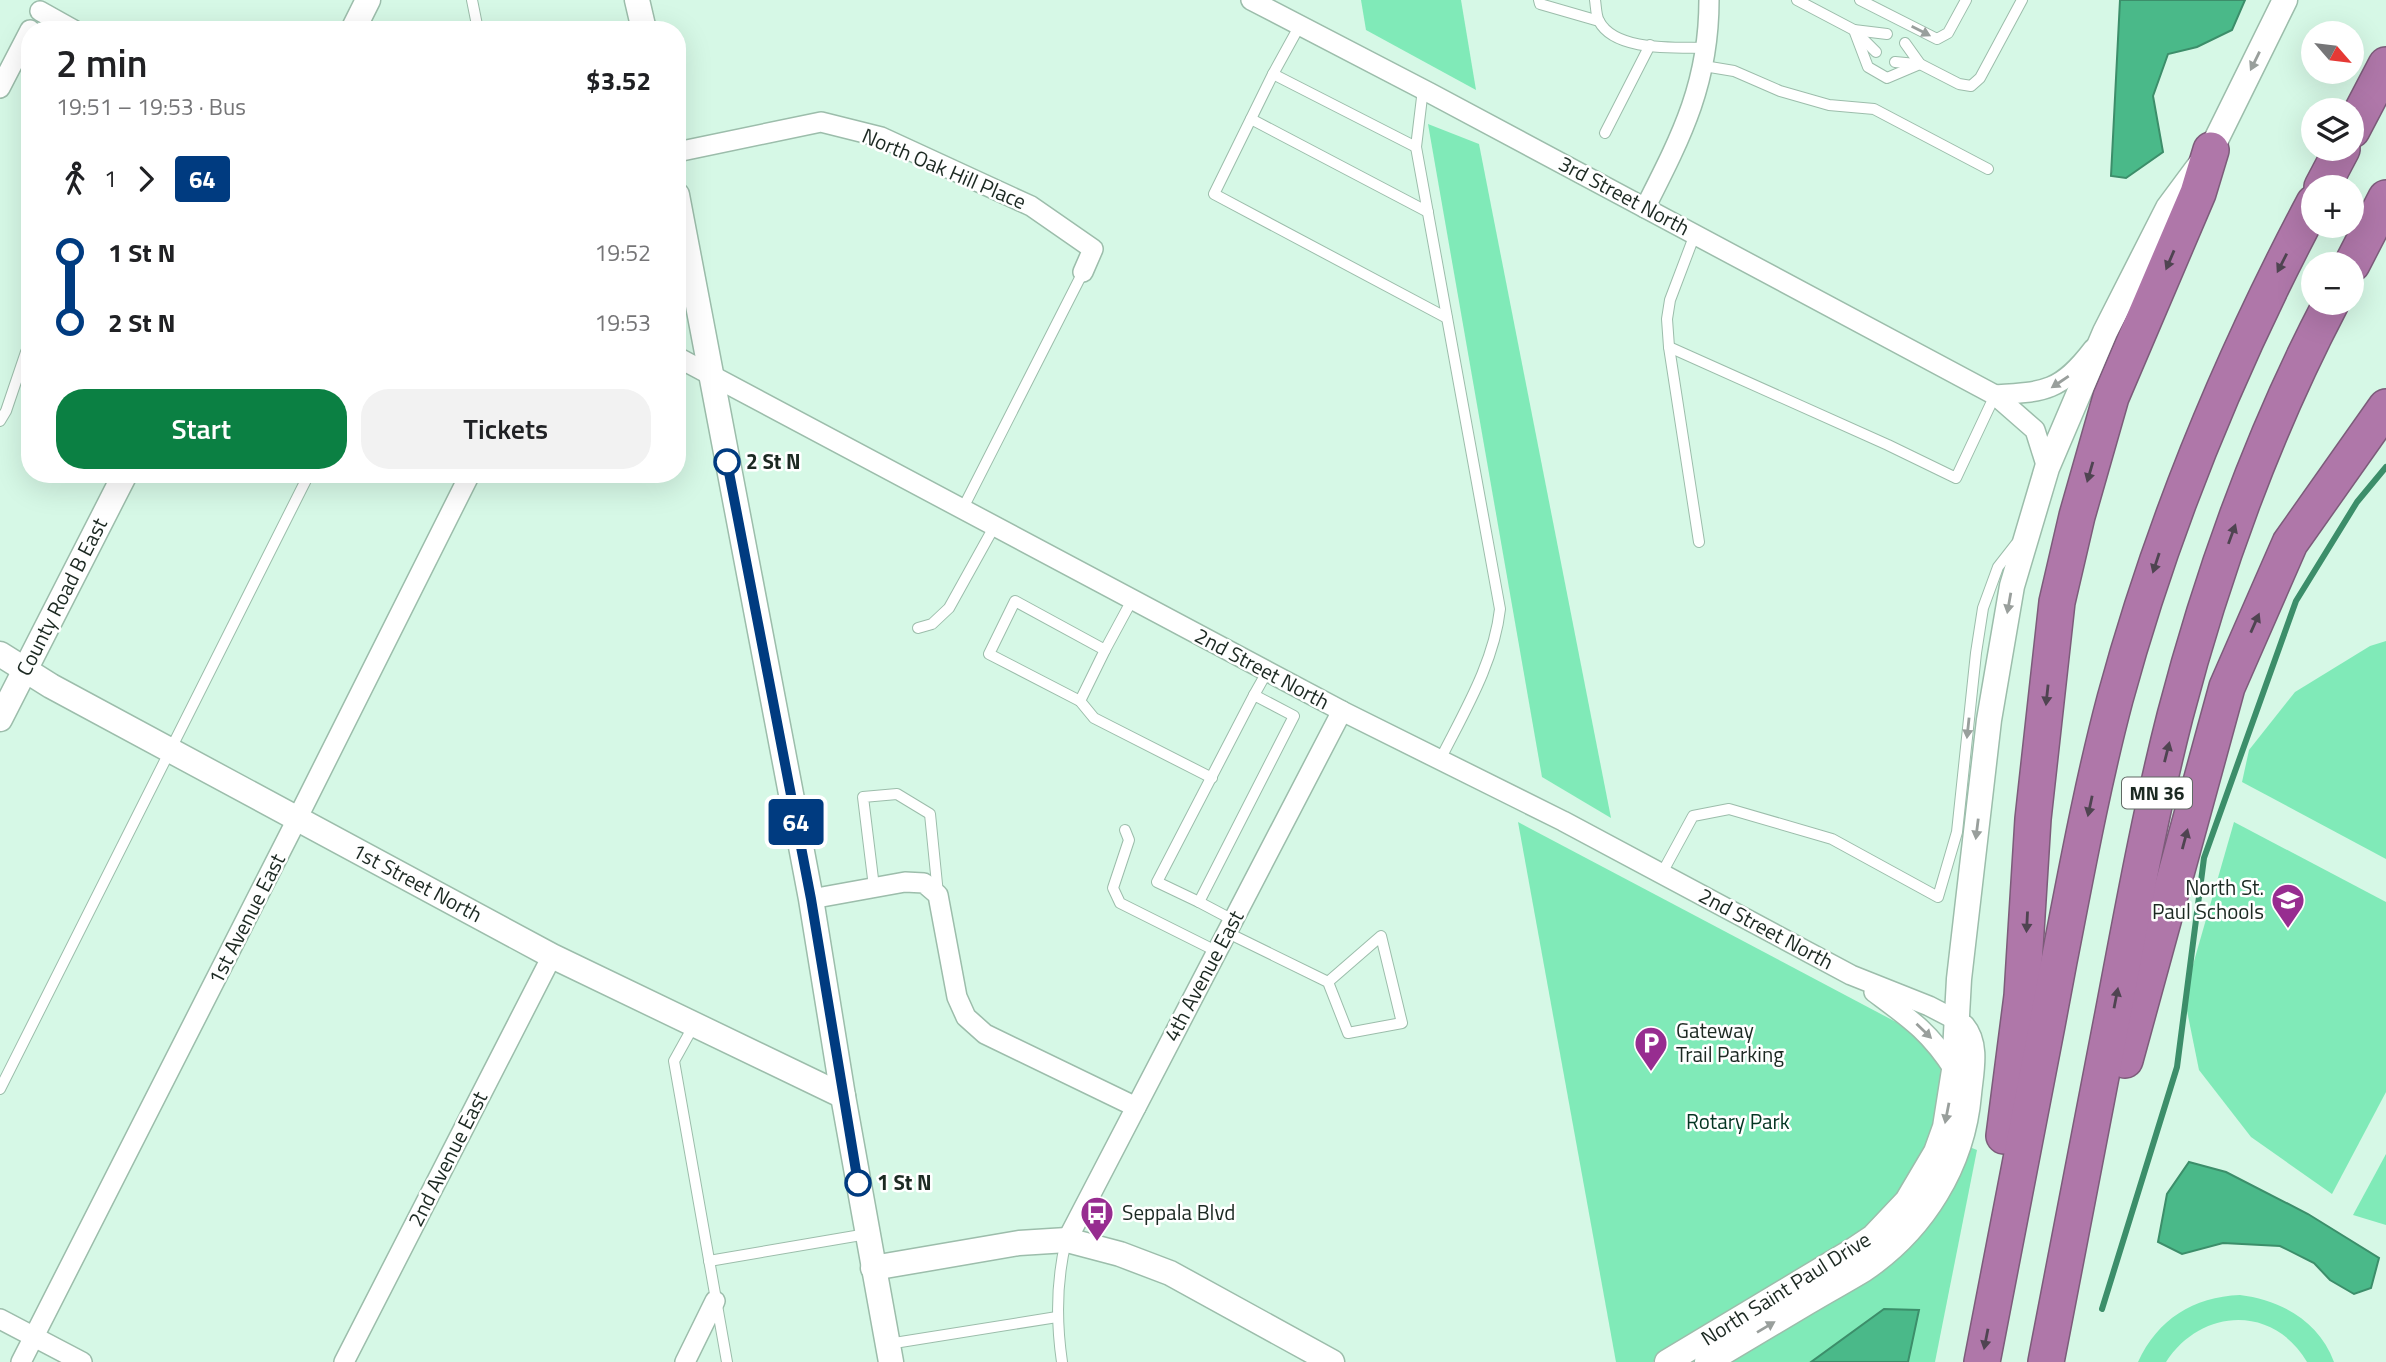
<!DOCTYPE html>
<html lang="en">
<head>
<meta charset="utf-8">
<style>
	:root { --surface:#fff; --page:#f2f2f2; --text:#202124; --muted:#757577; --accent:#0b8043 }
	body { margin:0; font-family:"Titillium Web",sans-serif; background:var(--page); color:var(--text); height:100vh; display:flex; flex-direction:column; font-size:26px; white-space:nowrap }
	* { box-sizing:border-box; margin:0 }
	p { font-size:23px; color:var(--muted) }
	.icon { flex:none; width:38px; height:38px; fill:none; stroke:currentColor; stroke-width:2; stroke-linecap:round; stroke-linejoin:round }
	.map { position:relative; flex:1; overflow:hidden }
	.sheet { position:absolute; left:21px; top:21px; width:665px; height:462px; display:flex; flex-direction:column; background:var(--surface); border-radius:28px; box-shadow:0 7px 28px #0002 }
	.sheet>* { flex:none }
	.badge { padding:0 14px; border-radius:5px; font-size:24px; line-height:46px }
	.needle { width:46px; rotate:118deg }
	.controls { position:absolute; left:2301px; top:21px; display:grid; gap:14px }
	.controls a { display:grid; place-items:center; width:63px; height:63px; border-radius:50%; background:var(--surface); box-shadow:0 7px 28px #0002; font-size:35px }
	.map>.badge { position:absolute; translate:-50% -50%; box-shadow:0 0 0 4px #fff }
	.legs { display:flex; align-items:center; gap:10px; height:77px; padding:0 35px; font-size:23px }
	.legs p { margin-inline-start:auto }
	.summary { display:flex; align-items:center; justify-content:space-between; height:119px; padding:0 35px }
	h1 { font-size:38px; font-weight:600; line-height:52px }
	.action { display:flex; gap:14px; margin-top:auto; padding:14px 35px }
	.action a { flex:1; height:80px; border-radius:28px; background:var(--accent); color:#fff; font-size:28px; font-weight:600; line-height:80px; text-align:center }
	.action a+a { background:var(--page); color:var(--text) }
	ul { padding:0 35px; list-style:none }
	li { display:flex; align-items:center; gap:24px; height:70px; font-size:26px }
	li i { display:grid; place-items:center; width:10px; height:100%; margin:0 9px; background:currentColor }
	li i::after { content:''; width:18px; height:18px; margin:-9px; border:5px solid; border-radius:50%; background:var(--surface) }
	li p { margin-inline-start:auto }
	li:first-child i { background:linear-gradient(#0000 50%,currentColor 0) }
	li:last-child i { background:linear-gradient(currentColor 50%,#0000 0) }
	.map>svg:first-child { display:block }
	.green { fill:#80eab8 }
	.water { fill:#4ab989; stroke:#3c8e6a; stroke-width:2 }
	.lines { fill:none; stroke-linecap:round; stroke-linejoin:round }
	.stream { stroke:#3c8e6a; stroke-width:6 }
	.service-casing { stroke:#9cbdab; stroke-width:12 }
	.minor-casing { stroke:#9cbdab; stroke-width:22 }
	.tertiary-casing { stroke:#9cbdab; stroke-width:27 }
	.motorway-casing { stroke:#7c5c7a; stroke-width:38 }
	.service { stroke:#fff; stroke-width:10 }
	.minor { stroke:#fff; stroke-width:19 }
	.tertiary { stroke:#fff; stroke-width:24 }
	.motorway { stroke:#af77a9; stroke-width:35 }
	.oneway { fill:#999f9c }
	.oneway2 { fill:#4f4451 }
	.line-1-casing { stroke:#fff; stroke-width:16 }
	.line-1 { stroke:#003b80; stroke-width:10 }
	.stop-1-dot { fill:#fff; stroke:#003b80; stroke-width:3.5 }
	.labels { text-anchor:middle; stroke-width:5; stroke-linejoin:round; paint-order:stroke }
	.shield { fill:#fff; stroke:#606964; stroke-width:2 }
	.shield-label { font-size:19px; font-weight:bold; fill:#1c2922 }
	.street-label { font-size:21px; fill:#1c2922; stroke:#fff }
	.stop-label { font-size:21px; font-weight:bold; fill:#1c2922; stroke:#fff; text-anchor:start }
	.poi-label { font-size:21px; fill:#1c2922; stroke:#fff; text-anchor:start }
	.park-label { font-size:21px; fill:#033522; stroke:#fff }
</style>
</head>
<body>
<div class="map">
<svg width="2386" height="1362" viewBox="0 0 2386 1362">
	<rect width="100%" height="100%" fill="#d6f8e6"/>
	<g class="green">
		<polygon points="1361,0 1461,0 1476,90 1366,30"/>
		<polygon points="1428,124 1479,144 1611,818 1542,777"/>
		<polygon points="2386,641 2386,859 2242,782 2249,750 2295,692 2370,646"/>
		<polygon points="1518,822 1896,1022 1928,1046 1940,1066 1943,1086 1938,1114 1919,1167 1879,1219 1811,1267 1653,1362 1616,1362"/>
		<polygon points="2234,822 2386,902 2386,1092 2332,1194 2251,1137 2199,1070 2184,996"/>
		<polygon points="1967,1146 1977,1150 1935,1362 1723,1362"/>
		<polygon points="2386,1154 2386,1225 2353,1215"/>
		<path d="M 2240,1295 C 2281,1300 2319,1321 2334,1362 L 2307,1362 C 2273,1304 2201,1308 2166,1362 L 2138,1362 C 2158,1319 2193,1297 2240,1295 Z"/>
	</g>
	<g class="water">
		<polygon points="2120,0 2245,0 2232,30 2197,47 2168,54 2153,96 2163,152 2126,178 2111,176"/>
		<polygon points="2189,1162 2226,1172 2308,1214 2379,1258 2371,1288 2354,1294 2330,1280 2314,1263 2280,1246 2223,1243 2182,1254 2158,1242 2167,1194"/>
		<polygon points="1884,1309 1919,1310 1908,1362 1811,1362"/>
	</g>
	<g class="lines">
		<polyline class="stream" points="2102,1309 2177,1067 2204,858 2296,601 2357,502 2386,467"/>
		<defs>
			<g id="service">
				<polyline points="472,0 478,30"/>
				<polyline points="1539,0 1540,4 1599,21"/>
				<path d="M 1595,0 C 1596,6 1596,16 1599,21 C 1615,52 1677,47 1706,48"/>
				<polyline points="1797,0 1854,30 1876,52"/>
				<polyline points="1860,0 1937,39 1948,33 1966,0"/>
				<polyline points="1300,25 1273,74 1416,147"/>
				<polyline points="1887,34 1854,30 1868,67 1887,78 1920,64"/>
				<polyline points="1905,43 1920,64 1959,84 1971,86 1980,78 2022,0"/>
				<polyline points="1895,62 1916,64"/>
				<polyline points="1704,66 1734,71 1780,91 1829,105 1874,109 1988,169"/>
				<polyline points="1273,74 1214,194 1447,318"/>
				<path d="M 1423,89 L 1416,147 L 1500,609 C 1494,663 1464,712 1440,760"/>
				<polyline points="1251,119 1428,212"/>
				<polyline points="1605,133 1650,45"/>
				<polyline points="1695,234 1670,300 1667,319 1669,347 1699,542"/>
				<polyline points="1669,347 1888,445 1956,478 1995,395"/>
				<polyline points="0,421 6,411 26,352 30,348"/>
				<polyline points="962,510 1083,272"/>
				<polyline points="1132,600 1105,650 1015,601 989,654 1080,701 1094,718 1212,778"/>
				<polyline points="918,628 932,624 949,608 994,527"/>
				<polygon points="1254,695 1294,716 1199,902 1157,882"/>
				<polyline points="1254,695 1267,672"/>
				<polyline points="1080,701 1105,650"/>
				<polyline points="1125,830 1129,840 1113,888 1120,903 1216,951"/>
				<polyline points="1662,873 1693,816 1729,809 1832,839 1938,897 1957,832 1976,653 1983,608 1998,567 2016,544"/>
				<polyline points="874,887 863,797 897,794 930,814 938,894"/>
				<polyline points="1199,902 1233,920"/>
				<polyline points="1226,932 1328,982 1348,1033 1402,1023 1381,936 1328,982"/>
				<polyline points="694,1025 674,1061 727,1362"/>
				<polyline points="0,1089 309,474"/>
				<polyline points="709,1261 867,1234"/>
				<polyline points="888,1344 1057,1317"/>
				<path d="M 1062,1362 C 1056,1321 1056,1282 1066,1241"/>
			</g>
			<g id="minor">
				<polyline points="1251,0 1430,93 1995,395 2035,430 2047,468"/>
				<polyline points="40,11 74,30"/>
				<polyline points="0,88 30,30"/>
				<polyline points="677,152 821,122 881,137 1031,206 1093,249 1083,272"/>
				<path d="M 1645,208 C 1682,135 1709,83 1709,0"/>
				<polyline points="677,357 1342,711 1563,821 1851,975 1929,1006 1958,1021"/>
				<path d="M 1995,395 C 2045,392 2061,391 2093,349"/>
				<polyline points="811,899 905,882 924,883 938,895 957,997 966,1017 985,1034 1136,1107"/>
				<path d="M 1874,992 C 1909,1018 1930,1032 1954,1070"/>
				<polyline points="1067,1240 1342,711"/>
				<polyline points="0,1319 82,1362"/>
				<polyline points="21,1362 291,831 470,474"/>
				<polyline points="344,1362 552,956"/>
				<polyline points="685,1362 715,1301"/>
			</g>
			<g id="tertiary">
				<polyline points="637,0 644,30"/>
				<polyline points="353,30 368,0"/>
				<polyline points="677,195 811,899 843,1096 891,1362"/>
				<polyline points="0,654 51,686 552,956 843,1096"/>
				<polyline points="0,719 125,474"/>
				<polyline points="873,1268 1019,1243 1067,1240 1120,1254 1170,1273 1332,1362"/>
				<polyline points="1667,1362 1852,1251 1873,1237 1907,1201 1936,1152 1945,1127 1954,1070 1959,979 1989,720 2012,586 2047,468 2105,332 2168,208 2211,150 2285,0"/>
				<path d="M 1707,1362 C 1741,1342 1774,1322 1808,1302 C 1826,1291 1845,1281 1863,1270 C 1923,1230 1963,1165 1969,1094 C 1971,1072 1978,1045 1963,1027"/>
			</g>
			<g id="motorway">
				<polyline points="2352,130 2386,65"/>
				<polyline points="2322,187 2342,149"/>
				<polyline points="2352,264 2386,198"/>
				<polyline points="2125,1060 2227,687 2290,543 2386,407"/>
				<polyline points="2004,1136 2022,996 2033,819 2057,602 2077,516 2111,397 2198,193 2211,150"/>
				<path d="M 1982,1362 C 2008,1229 2034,1095 2059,961 C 2076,874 2092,786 2115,699 C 2162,526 2230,361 2314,203"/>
				<path d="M 2046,1362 C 2068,1246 2090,1130 2113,1014 C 2132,914 2150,814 2175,716 C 2212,574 2263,433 2331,303"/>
			</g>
		</defs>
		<use href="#service" class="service-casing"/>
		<use href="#minor" class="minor-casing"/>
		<use href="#tertiary" class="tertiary-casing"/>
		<use href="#motorway" class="motorway-casing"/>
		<use href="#service" class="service"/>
		<use href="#minor" class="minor"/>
		<use href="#tertiary" class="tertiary"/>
		<use href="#motorway" class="motorway"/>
	</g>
	<defs><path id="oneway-solid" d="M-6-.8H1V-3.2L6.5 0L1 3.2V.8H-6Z" transform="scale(1.75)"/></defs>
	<g class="oneway">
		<use href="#oneway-solid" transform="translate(1921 31) rotate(27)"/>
		<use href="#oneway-solid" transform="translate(2255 61) rotate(116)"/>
		<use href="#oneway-solid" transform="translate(2060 382) rotate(146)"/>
		<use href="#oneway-solid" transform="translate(2009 603) rotate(100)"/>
		<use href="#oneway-solid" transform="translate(1968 728) rotate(96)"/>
		<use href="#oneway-solid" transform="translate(1977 829) rotate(97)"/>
		<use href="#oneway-solid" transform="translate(1924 1031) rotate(44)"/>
		<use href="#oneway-solid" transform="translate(1947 1113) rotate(101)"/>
		<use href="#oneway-solid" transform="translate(1766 1327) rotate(-31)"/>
	</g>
	<g class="oneway2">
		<use href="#oneway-solid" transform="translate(2170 260) rotate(113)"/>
		<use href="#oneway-solid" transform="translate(2282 263) rotate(117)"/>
		<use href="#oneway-solid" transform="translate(2090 472) rotate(106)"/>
		<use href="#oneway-solid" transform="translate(2232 534) rotate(-70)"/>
		<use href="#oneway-solid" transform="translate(2156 563) rotate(108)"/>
		<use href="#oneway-solid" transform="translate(2255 623) rotate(-66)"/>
		<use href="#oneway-solid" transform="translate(2047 695) rotate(96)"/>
		<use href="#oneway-solid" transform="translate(2167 752) rotate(-76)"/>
		<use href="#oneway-solid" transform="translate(2090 806) rotate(102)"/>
		<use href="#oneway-solid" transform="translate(2185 839) rotate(-75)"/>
		<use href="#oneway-solid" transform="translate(2027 922) rotate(93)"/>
		<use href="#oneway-solid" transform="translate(2116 998) rotate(-79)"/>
		<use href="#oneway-solid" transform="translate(1986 1339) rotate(101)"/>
	</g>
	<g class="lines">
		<defs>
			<polyline id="line-1" points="727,462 811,899 858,1183"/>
		</defs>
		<use href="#line-1" class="line-1-casing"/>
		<use href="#line-1" class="line-1"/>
	</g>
	<defs>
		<symbol id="school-pin" viewBox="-11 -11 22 30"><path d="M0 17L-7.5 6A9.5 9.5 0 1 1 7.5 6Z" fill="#972d90" stroke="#fff"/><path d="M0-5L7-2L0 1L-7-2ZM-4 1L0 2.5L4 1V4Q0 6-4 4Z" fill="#fff"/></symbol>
		<symbol id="parking-pin" viewBox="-11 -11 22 30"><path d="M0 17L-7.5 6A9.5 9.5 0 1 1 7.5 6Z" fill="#972d90" stroke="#fff"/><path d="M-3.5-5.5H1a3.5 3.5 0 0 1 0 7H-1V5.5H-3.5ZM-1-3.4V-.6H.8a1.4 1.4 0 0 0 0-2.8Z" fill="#fff"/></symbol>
		<symbol id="bus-pin" viewBox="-11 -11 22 30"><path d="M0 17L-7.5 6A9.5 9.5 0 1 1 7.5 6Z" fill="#972d90" stroke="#fff"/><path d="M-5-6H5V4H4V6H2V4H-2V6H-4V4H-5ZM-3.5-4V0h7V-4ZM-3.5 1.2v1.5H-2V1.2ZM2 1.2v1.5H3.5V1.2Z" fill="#fff"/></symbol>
	</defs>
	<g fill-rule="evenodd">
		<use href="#school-pin" x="2269" y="881" width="38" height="52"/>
		<use href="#parking-pin" x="1632" y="1024" width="38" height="52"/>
		<use href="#bus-pin" x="1078" y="1194" width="38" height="52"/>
	</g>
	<g class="stop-1-dot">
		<circle cx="727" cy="462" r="12"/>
		<circle cx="858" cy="1183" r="12"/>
	</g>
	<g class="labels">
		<rect class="shield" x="2122" y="777.5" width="70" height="31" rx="5"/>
		<g class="shield-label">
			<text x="2157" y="800">MN 36</text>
		</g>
		<g class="street-label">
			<text transform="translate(944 169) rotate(23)" y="7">North Oak Hill Place</text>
			<text transform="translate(1624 196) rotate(28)" y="7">3rd Street North</text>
			<text transform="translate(62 597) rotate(-63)" y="7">County Road B East</text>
			<text transform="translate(1262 669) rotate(28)" y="7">2nd Street North</text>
			<text transform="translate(417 883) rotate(28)" y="7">1st Street North</text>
			<text transform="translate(247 919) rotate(-63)" y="7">1st Avenue East</text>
			<text transform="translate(1766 929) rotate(28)" y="7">2nd Street North</text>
			<text transform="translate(1204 976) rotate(-62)" y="7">4th Avenue East</text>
			<text transform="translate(448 1159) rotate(-63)" y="7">2nd Avenue East</text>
			<text transform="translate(1786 1289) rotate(-32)" y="7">North Saint Paul Drive</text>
		</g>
		<g class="stop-label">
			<text x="746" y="469">2 St N</text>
			<text x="877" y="1190">1 St N</text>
		</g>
		<g class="poi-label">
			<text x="2264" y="895" text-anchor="end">North St.<tspan x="2264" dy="24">Paul Schools</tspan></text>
			<text x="1676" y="1038">Gateway<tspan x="1676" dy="24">Trail Parking</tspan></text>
			<text x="1122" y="1220">Seppala Blvd</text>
		</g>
		<g class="park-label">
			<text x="1738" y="1129">Rotary Park</text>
		</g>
	</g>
</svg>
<div class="controls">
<a><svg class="needle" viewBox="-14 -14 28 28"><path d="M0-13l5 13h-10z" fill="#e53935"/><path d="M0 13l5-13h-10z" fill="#757577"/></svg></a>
<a><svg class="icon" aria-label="layers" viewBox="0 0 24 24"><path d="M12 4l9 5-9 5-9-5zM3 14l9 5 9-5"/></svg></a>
<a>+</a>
<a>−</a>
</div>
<b class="badge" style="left:796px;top:822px;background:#003b80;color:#fff">64</b>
<section class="sheet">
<div class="summary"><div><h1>2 min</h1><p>19:51 – 19:53 · Bus</p></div><b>$3.52</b></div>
<div class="legs"><svg class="icon" aria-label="walk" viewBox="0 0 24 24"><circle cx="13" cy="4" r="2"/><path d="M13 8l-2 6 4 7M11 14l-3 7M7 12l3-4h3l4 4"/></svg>1<svg class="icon" aria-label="forward" viewBox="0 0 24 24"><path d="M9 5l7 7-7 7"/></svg><b class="badge" style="background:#003b80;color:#fff">64</b></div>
<ul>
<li><i style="color:#003b80"></i><b>1 St N</b><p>19:52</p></li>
<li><i style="color:#003b80"></i><b>2 St N</b><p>19:53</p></li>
</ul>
<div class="action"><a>Start</a><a>Tickets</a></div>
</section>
</div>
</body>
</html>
